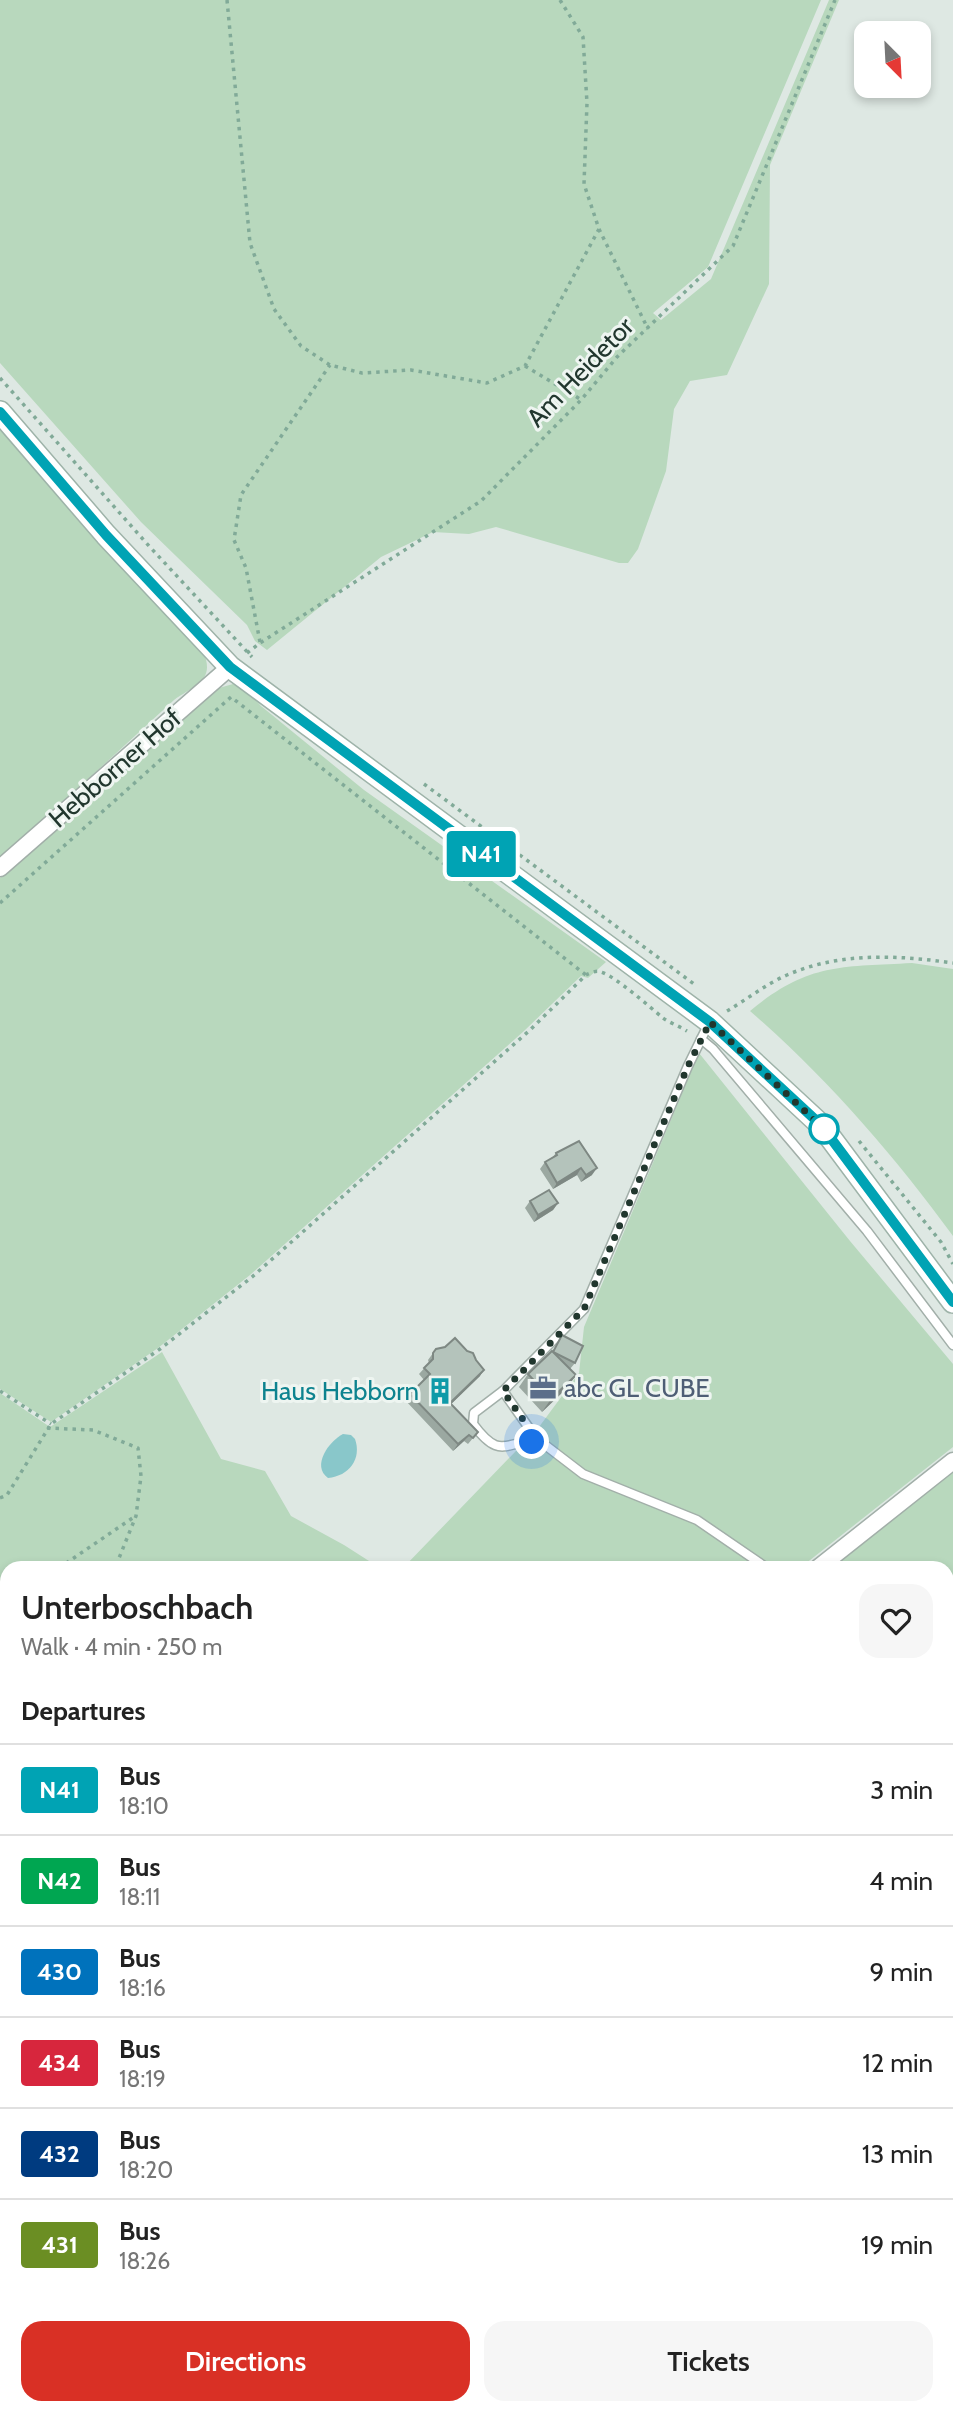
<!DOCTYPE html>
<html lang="en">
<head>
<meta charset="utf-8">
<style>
	:root { --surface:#fff; --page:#f6f6f6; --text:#222; --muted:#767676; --line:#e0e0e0; --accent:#d93025 }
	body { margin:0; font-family:Cabin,sans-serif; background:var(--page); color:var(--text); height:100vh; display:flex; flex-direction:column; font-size:26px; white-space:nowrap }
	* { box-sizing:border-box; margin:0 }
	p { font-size:23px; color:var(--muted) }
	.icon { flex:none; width:38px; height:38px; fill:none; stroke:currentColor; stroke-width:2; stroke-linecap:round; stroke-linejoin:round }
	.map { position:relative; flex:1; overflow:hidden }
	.sheet { position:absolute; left:0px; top:1561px; width:954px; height:854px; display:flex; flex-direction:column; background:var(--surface); border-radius:21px 21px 0 0; box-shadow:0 4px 10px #0003 }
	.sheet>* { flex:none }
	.badge { padding:0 14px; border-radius:5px; font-size:24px; line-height:46px }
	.needle { width:46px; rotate:156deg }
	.controls { position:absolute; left:854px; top:21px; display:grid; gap:14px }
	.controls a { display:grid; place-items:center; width:77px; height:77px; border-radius:14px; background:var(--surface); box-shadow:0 4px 10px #0003; font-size:35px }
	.you { position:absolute; width:35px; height:35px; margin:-18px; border:5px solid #fff; border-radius:50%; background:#1a73e8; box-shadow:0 0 0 10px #1a73e833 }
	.map>.badge { position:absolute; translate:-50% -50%; box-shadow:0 0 0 4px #fff }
	h2 { padding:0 21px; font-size:26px; line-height:63px }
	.round { display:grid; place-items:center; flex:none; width:74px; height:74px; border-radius:21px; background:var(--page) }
	.overview { display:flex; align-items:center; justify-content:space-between; height:119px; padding:0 21px }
	h1 { font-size:33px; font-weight:600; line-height:52px }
	.cta { display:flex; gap:14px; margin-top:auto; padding:14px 21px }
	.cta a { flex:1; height:80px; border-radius:21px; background:var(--accent); color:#fff; font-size:28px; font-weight:600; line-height:80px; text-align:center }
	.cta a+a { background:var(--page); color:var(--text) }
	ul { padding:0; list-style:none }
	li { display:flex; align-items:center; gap:21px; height:91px; padding:0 21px; border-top:2px solid var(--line) }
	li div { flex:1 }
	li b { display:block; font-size:26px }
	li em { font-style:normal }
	li .badge { min-width:77px; font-weight:700; text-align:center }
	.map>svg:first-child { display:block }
	.green { fill:#b8d8bd }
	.water { fill:#89c7ca }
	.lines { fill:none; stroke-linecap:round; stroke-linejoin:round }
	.stream { stroke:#89c7ca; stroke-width:5 }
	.service-casing { stroke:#a2afa9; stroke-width:11 }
	.minor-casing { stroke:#a2afa9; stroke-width:19 }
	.secondary-casing { stroke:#9eb3a9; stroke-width:24 }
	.path { stroke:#81aa98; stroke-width:3.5; stroke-dasharray:3.5 5; stroke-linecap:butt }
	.service { stroke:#fff; stroke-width:8 }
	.minor { stroke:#fff; stroke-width:16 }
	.secondary { stroke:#fff; stroke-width:21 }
	.wall { fill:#9ba8a1 }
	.shaded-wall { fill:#7e8883 }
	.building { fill:#b4c3bb; stroke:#7e8883; stroke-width:2 }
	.line-casing { stroke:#fff; stroke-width:16 }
	.line { stroke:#00a3b4; stroke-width:10 }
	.walk { stroke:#21372e; stroke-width:7; stroke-dasharray:0 12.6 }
	.stop-dot { fill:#fff; stroke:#00a3b4; stroke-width:3.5 }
	.labels { text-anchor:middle; stroke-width:6; stroke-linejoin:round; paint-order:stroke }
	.street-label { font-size:26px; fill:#21372e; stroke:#eef5f1 }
	.service-label { font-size:26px; fill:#4e5e75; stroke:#eef5f1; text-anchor:start }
	.culture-label { font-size:26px; fill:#0d838f; stroke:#eef5f1; text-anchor:end }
</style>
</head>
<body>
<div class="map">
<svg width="953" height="2415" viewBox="0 0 953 2415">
	<rect width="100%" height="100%" fill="#dee8e3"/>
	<g class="green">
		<polygon points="0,0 821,0 708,267 653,313 661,320 711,279 829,0 839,0 770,165 769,284 727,375 690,381 674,409 666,471 638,549 628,563 619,563 496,527 469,534 433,532 381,557 267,650 255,641 247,625 141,522 0,363"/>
		<path d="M 0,422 L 203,651 C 216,681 195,685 174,700 L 0,860 Z"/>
		<polygon points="233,684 244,688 261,706 364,790 606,962 588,978 581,976 524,1031 250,1275 158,1348 51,1422 0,1389 0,878 202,699 219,688"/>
		<path d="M 912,963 L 953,969 L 953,1236 C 893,1154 826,1077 750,1011 C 808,963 840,967 912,963 Z"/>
		<polygon points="699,1053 850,1241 953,1364 953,1447 800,1568 403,1568 539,1427 579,1373 584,1327"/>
		<polygon points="162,1352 221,1459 265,1471 291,1516 344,1545 380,1568 7,1568 7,1916 0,1920 0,1393 50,1427"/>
		<polygon points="953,1464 953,2415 133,2415 143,2408 947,2408 947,1568 822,1568"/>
		<polygon points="0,2369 4,2372 7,2371 7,2408 58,2408 66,2415 0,2415"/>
	</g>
	<path class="water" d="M 343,1434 L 351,1435 L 355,1439 C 362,1459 349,1476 328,1478 C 311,1466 329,1441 343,1434 Z"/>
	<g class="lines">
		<g class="stream">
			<polyline points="947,1739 953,1733"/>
			<polyline points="117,2415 123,2408"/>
		</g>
		<defs>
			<g id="service">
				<polyline points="709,1023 688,1066 584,1309 503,1391 536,1438 583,1474 697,1520 767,1568"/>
				<polyline points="701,1039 713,1049 867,1231 953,1345"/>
				<path d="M 503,1391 L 474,1413 L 473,1424 C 504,1466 507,1434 542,1445"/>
			</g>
			<g id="minor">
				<polyline points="0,868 230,667"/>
				<polyline points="818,1568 953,1461"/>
				<polyline points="0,2115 7,2121"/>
			</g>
			<polyline id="secondary" points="0,412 106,535 230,667 710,1022 821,1125 953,1302"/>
		</defs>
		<use href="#service" class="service-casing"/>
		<use href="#minor" class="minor-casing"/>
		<use href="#secondary" class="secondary-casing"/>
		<g class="path">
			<polyline points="227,0 250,243 274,309 301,346 330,365 362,373 411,370 487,383 525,366 599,229"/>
			<polyline points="560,0 583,37 587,103 584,184 599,229 648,329"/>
			<polyline points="525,366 580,399"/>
			<polyline points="0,378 149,546 252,657"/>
			<polyline points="260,642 246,568 234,540 241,495 330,365"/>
			<polyline points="247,653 260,643 481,501 581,400 617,357 733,246 835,0"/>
			<polyline points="424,784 694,984"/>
			<polyline points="0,903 231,697 586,975"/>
			<path d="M 727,1011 C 746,1000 766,984 787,975 C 840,952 897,955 953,963"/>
			<polyline points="859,1141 941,1242 953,1264"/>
			<polyline points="0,1391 51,1424"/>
			<polyline points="47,1428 93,1430 138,1448 141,1476 136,1516 115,1568"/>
			<path d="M 0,1498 L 7,1495 L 51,1424 L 160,1349 L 252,1277 L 530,1030 L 586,975 C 590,973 596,970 601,972 C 615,976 651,1008 663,1018 C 670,1023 679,1026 687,1031"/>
			<polyline points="59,1568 134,1517"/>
			<polyline points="0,1790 7,1781"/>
		</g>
		<use href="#service" class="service"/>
		<use href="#minor" class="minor"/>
		<use href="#secondary" class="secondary"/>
	</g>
	<g class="wall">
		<polygon points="556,1153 592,1175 581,1182 577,1175 553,1189 540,1169 545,1162 552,1158"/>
		<polygon points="530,1201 558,1203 553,1210 534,1222 525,1208"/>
		<polygon points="562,1335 575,1363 570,1369 567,1388 542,1412 519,1387 528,1374 553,1351"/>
		<polygon points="436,1349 480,1376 451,1404 478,1432 468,1444 464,1441 453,1451 405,1400 410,1394 424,1380 419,1374 429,1363 428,1360"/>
	</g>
	<g class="shaded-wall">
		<polygon points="581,1168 577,1175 553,1189 557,1183"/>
		<polygon points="597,1168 592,1175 581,1182 586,1175"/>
		<polygon points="558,1203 553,1210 534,1222 538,1215"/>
		<polygon points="484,1370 480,1376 445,1410 450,1403"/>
		<polygon points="576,1375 567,1388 542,1412 551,1399"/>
		<polygon points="469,1435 464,1441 453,1451 458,1444"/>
	</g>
	<g class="building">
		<polygon points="579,1141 597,1168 586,1175 581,1168 557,1183 545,1162 557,1155 556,1153"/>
		<polygon points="549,1190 558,1203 538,1215 530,1201"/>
		<polygon points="562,1335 583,1346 575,1363 553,1352"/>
		<polygon points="455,1338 467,1351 473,1353 476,1360 484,1370 450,1403 478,1432 473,1438 469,1435 458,1444 410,1394 430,1374 424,1368 433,1359 433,1353 436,1349 445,1347"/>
		<polygon points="552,1351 576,1375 551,1399 528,1374"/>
	</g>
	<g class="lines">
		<defs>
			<polyline id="line" points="0,412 106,535 230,667 710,1022 821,1125 953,1302"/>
		</defs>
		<use href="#line" class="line-casing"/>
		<use href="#line" class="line"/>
		<polyline class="walk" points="532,1442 545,1447 536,1438 503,1391 584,1309 688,1066 710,1022 824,1129"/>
	</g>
	<defs>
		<symbol id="office-bare" viewBox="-9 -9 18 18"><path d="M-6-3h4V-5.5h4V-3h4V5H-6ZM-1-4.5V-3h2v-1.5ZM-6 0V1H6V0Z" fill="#5c6f8a" stroke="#eef5f1" stroke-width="2.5" paint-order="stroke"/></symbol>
		<symbol id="building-bare" viewBox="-9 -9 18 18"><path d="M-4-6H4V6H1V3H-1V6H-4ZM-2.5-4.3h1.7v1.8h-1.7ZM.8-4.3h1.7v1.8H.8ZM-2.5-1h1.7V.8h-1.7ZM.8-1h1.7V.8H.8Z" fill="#0f9aa8" stroke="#eef5f1" stroke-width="2.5" paint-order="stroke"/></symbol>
	</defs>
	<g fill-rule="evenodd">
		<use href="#office-bare" x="524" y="1369" width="38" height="38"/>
		<use href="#building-bare" x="421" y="1372" width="38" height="38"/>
	</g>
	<circle class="stop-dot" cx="824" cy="1129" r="14"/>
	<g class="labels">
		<g class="street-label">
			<text transform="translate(580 372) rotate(-46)" y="9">Am Heidetor</text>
			<text transform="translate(115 768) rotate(-41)" y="9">Hebborner Hof</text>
		</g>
		<g class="service-label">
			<text x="564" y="1397">abc GL CUBE</text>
		</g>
		<g class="culture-label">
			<text x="419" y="1400">Haus Hebborn</text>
		</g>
	</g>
</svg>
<div class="controls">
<a><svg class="needle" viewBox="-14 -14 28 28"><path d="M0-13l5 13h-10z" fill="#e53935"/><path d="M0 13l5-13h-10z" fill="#767676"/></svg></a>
</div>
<div class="you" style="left:532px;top:1442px"></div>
<b class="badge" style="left:481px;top:854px;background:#00a3b4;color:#fff">N41</b>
<section class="sheet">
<div class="overview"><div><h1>Unterboschbach</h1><p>Walk · 4 min · 250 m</p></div><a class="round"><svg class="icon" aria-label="heart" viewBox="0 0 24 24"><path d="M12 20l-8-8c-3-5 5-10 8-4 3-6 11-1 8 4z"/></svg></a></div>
<h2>Departures</h2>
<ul>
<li><span class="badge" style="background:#00a3b4;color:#fff">N41</span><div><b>Bus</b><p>18:10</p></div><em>3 min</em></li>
<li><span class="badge" style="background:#00a651;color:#fff">N42</span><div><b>Bus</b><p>18:11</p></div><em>4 min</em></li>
<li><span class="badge" style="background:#0072bc;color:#fff">430</span><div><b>Bus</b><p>18:16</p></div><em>9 min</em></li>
<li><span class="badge" style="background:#d7263d;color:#fff">434</span><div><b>Bus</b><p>18:19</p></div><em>12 min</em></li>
<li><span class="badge" style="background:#003b80;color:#fff">432</span><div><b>Bus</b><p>18:20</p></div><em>13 min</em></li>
<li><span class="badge" style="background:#6b8e23;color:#fff">431</span><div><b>Bus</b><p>18:26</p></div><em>19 min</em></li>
</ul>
<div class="cta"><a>Directions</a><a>Tickets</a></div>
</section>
</div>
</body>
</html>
